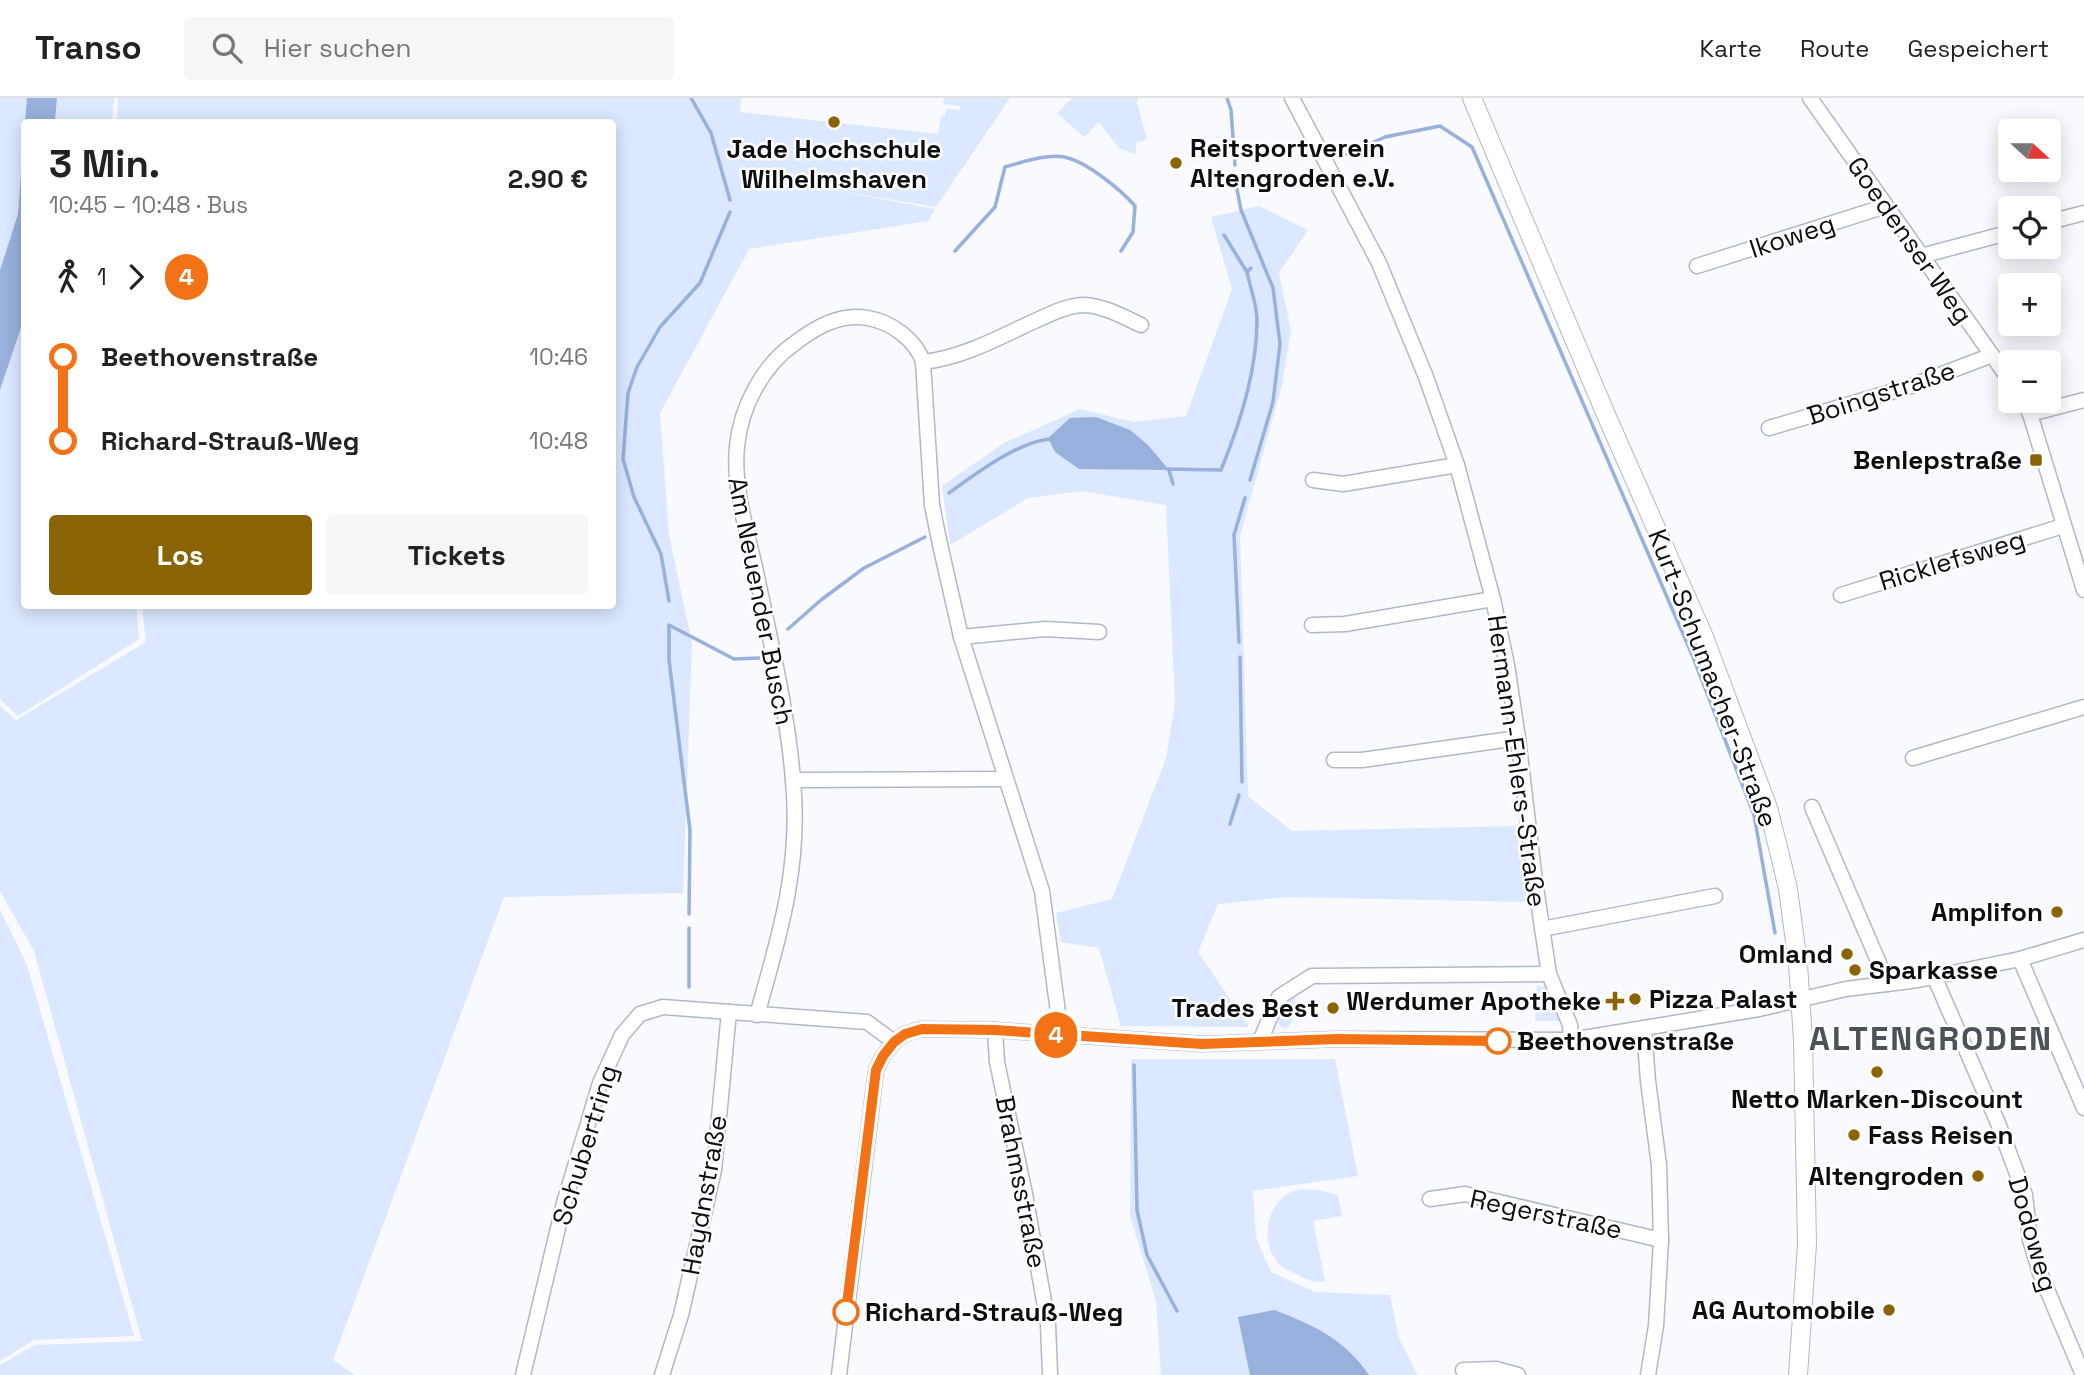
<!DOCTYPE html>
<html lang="de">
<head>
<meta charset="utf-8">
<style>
	:root { --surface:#fff; --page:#f6f6f6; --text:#222; --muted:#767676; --line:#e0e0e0; --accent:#8a6402 }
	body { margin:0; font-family:"Space Grotesk",sans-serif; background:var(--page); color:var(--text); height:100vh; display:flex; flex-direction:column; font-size:26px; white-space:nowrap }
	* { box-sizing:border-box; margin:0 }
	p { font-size:23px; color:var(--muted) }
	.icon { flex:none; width:38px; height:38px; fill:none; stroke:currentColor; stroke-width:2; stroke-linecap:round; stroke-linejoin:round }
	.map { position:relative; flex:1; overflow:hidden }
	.sheet { position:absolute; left:21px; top:21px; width:595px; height:490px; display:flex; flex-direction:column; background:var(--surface); border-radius:7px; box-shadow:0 4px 18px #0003 }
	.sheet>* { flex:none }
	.badge { padding:0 14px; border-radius:23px; font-size:24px; line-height:46px }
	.needle { width:46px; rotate:111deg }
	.buttons { position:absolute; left:1998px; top:21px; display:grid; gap:14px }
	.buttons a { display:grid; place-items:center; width:63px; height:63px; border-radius:7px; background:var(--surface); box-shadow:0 4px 18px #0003; font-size:35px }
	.map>.badge { position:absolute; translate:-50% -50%; box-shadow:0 0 0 4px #fff }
	.legs { display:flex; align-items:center; gap:10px; height:77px; padding:0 28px; font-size:23px }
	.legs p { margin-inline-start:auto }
	.overview { display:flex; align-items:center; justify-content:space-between; height:119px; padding:0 28px }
	h1 { font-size:38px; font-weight:600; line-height:52px }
	.primary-button { display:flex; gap:14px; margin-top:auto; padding:14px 28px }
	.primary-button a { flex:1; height:80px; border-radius:7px; background:var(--accent); color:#fff; font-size:28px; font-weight:600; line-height:80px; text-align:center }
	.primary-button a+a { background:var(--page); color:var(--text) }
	ul { padding:0 28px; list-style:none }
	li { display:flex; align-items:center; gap:24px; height:84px; font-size:26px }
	li i { display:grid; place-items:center; width:10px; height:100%; margin:0 9px; background:currentColor }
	li i::after { content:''; width:18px; height:18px; margin:-9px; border:5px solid; border-radius:50%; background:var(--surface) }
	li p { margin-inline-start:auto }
	li:first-child i { background:linear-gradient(#0000 50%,currentColor 0) }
	li:last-child i { background:linear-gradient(currentColor 50%,#0000 0) }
	header { display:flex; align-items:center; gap:42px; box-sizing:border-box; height:98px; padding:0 35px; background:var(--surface); border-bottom:2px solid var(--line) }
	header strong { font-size:33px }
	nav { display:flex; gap:38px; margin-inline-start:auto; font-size:24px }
	.search { width:490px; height:63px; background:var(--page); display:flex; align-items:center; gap:18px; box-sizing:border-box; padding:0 24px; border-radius:7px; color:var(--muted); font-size:26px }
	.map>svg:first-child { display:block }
	.green { fill:#dbe8ff }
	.water { fill:#98b0db }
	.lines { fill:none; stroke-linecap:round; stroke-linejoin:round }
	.stream { stroke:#98b0db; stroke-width:3.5 }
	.minor-casing { stroke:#b2b8c2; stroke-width:17 }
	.tertiary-casing { stroke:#b2b8c2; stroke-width:20 }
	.minor { stroke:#fff; stroke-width:14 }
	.tertiary { stroke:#fff; stroke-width:18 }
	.line-1-casing { stroke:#fff; stroke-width:16 }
	.line-1 { stroke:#f47216; stroke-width:10 }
	.poi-dot { fill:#8a6402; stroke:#fff; stroke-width:2.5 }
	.stop-1-dot { fill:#fff; stroke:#f47216; stroke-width:3.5 }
	.labels { text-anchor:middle; stroke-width:5; stroke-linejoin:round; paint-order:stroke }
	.poi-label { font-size:26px; font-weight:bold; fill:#0b0d10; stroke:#fff; text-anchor:end }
	.street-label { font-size:26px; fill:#0b0d10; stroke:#fff }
	.stop-label { font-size:26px; font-weight:bold; fill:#0b0d10; stroke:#fff; text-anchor:start }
	.district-label { font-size:33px; font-weight:bold; letter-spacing:2px; fill:#4c515a; stroke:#fff }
</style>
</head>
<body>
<header>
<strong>Transo</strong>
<div class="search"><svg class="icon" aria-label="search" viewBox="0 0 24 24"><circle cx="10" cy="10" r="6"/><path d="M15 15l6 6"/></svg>Hier suchen</div>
<nav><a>Karte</a><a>Route</a><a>Gespeichert</a></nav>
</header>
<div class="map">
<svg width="2084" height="1277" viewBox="0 0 2084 1277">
	<rect width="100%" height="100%" fill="#f8faff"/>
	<g class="green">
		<polygon points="0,0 27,0 18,116 0,172"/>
		<polygon points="57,0 114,0 112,24 55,24"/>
		<polygon points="118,0 741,0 740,14 938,36 941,18 945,18 946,11 960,12 960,8 943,6 944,0 1010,0 936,109 827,91 935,111 928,123 749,151 660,315 669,437 692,545 683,795 504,799 333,1262 355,1277 0,1277 0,1267 35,1247 142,1243 34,853 0,793 0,608 16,622 146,544 142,508 612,508 612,24 117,24"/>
		<polygon points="1072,0 1139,0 1137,4 1147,42 1137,44 1135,56 1119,50 1099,24 1084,39 1057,15"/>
		<polygon points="1259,108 1308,132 1279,175 1291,233 1282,287 1240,438 1248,698 1292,733 1516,728 1527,804 1287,799 1218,806 1198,854 1249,929 1121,928 1099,850 1061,844 1056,815 1112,801 1166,660 1175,605 1166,407 1082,393 1028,400 950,447 942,388 1004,345 1080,311 1134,324 1186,318 1232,191 1211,119"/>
		<polygon points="24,221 24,508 136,508 139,541 18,618 0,601 0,292"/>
		<polygon points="0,812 27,867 134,1238 34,1242 0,1263"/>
		<polygon points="1537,887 1549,891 1560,923 1535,923"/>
		<path d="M 1295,898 C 1295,912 1296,922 1286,931 L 1279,927 C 1277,913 1285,906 1295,898 Z"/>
		<polygon points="1131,961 1335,961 1358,1078 1253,1093 1256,1140 1271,1174 1315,1194 1390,1197 1399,1241 1418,1277 1161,1277 1156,1203 1130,1118"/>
		<path d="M 1318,1092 L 1338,1097 L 1342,1118 L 1313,1123 L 1325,1183 C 1314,1185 1308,1182 1298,1177 C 1292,1174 1284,1171 1279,1166 C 1260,1145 1265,1107 1291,1094 C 1297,1090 1310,1092 1318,1092 Z"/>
	</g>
	<g class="water">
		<polygon points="27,0 57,0 55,24 25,24"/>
		<polygon points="24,34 24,221 0,292 0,172 18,116"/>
		<polygon points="1096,319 1130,332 1148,347 1169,372 1079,371 1055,354 1048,340 1070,320"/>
		<path d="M 1274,1212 C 1314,1227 1344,1241 1369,1277 L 1250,1277 L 1238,1219 Z"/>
	</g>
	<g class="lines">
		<g class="stream">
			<polyline points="691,0 711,35 730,102"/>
			<polyline points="1227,0 1231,12 1235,67"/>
			<polyline points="1347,56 1385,39 1440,28 1472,49 1693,559 1754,717 1775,835"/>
			<polyline points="1237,91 1241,112 1273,190 1280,246 1273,304 1250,382"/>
			<polyline points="1224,137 1247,174"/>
			<path d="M 955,153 L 995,109 L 1005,69 C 1023,64 1045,56 1064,59 C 1086,63 1121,92 1135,108 L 1133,134 L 1121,153"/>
			<path d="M 1167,371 L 1221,372 C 1240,326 1257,273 1257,222 C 1257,207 1250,189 1247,174 L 1251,170"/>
			<polyline points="1169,372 1173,386"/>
			<path d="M 949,395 C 975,376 1019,343 1051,341"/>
			<polyline points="669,503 661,456 634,399 623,361 628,295 637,269 660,229 700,185 730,114"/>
			<polyline points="788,531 821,502 864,470 925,439"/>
			<polyline points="1239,544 1234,437 1245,400"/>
			<polyline points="1240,559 1242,684"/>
			<polyline points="1230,726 1239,697"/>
			<polyline points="689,816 690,732 669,562 669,527 734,561 759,560"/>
			<polyline points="689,889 689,830"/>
			<polyline points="1134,967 1137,1112 1147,1157 1177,1213"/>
		</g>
		<defs>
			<g id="minor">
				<polyline points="1292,0 1379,165 1426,279 1457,367 1493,501 1507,567 1518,640 1535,783 1549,876 1570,927 1571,942"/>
				<polyline points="1810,0 2011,284"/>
				<polyline points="2049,124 2084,115"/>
				<polyline points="1921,158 2011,134"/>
				<polyline points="1697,168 1886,108"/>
				<path d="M 923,264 C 959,260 990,244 1024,228 C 1043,220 1064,207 1085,207 C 1104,208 1124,219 1141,227"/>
				<polyline points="2023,303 2030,316 2084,492"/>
				<polyline points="2030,316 2084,302"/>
				<polyline points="1769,330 1911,288 1992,257"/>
				<polyline points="1313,382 1343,386 1457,367"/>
				<polyline points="1841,497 2063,428"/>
				<polyline points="1312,527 1345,526 1493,501"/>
				<polyline points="961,539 1045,531 1099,534"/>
				<polyline points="1913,660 2084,609"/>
				<polyline points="1334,662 1362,662 1518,640"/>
				<polyline points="793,682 1006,681"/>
				<polyline points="1812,709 1888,886"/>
				<polyline points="1542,831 1715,798"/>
				<polyline points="2020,861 2084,1010"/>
				<polyline points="1934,878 1998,1025 2025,1097 2030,1142 2040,1175 2083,1277"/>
				<path d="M 757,917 C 780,836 801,768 793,683 C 788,614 769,537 755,469 C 746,430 733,388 737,348 C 741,309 762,268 795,245 C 816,229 840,215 868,220 C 891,224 916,242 923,264 L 932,407 L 939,442 L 961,539 L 1042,793 L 1061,937"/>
				<polyline points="1644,931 1648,983 1659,1067 1661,1142 1656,1228 1648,1277"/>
				<polyline points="995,932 997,964 1025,1096 1048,1226 1050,1277"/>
				<polyline points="1260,943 1279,899 1312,878 1549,876"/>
				<polyline points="1430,1101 1465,1096 1661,1142"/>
				<polyline points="1463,1272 1496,1271 1518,1277"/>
				<polyline points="523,1277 564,1105 600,985 622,937 640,916 663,909 867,924 894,944"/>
				<polyline points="662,1277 681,1217 714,1072 729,914"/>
				<polyline points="839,1277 876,972 883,958 894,944 905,936 921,931 995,932 1202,946 1337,941 1571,942 1759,911 1846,891 1918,882 2020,861 2084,842"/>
			</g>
			<polyline id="tertiary" points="1472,0 1607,319 1704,539 1768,710 1779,753 1788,791 1798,866 1803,942 1807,1146 1798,1277"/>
		</defs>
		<use href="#minor" class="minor-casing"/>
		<use href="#tertiary" class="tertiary-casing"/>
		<use href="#minor" class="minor"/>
		<use href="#tertiary" class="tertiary"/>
	</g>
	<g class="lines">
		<defs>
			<polyline id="line-1" points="846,1214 876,972 883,958 894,944 905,936 922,931 995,932 1202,946 1337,941 1498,943"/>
		</defs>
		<use href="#line-1" class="line-1-casing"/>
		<use href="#line-1" class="line-1"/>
	</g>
	<g class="poi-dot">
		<circle cx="834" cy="24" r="7"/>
		<circle cx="1176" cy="65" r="7"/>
		<rect x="2029" y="355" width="14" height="14" rx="3.5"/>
		<circle cx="2057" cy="814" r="7"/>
		<circle cx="1847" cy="856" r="7"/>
		<circle cx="1855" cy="872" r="7"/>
		<circle cx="1635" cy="901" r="7"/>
		<path d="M1611.5 892.5h7v7h7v7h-7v7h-7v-7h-7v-7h7z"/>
		<circle cx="1333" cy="910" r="7"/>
		<circle cx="1877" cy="974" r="7"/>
		<circle cx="1854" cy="1037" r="7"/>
		<circle cx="1978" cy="1078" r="7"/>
		<circle cx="1889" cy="1212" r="7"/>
	</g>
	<g class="stop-1-dot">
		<circle cx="1498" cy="943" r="12"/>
		<circle cx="846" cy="1214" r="12"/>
	</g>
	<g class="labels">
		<g class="poi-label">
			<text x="1190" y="59" text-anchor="start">Reitsportverein<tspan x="1190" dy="30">Altengroden e.V.</tspan></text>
			<text x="834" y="60" text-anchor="middle">Jade Hochschule<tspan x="834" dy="30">Wilhelmshaven</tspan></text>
			<text x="2022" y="371">Benlepstraße</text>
			<text x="2043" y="823">Amplifon</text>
			<text x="1833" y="865">Omland</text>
			<text x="1869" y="881" text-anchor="start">Sparkasse</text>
			<text x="1649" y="910" text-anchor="start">Pizza Palast</text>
			<text x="1601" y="912">Werdumer Apotheke</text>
			<text x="1319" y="919">Trades Best</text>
			<text x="1877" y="1010" text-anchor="middle">Netto Marken-Discount</text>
			<text x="1868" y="1046" text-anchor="start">Fass Reisen</text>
			<text x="1964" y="1087">Altengroden</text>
			<text x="1875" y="1221">AG Automobile</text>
		</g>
		<g class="street-label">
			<text transform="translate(1792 138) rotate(-18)" y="9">Ikoweg</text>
			<text transform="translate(1910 142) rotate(55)" y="9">Goedenser Weg</text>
			<text transform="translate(1881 295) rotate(-18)" y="9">Boingstraße</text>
			<text transform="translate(1952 462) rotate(-17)" y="9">Ricklefsweg</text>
			<text transform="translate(761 503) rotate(79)" y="9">Am Neuender Busch</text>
			<text transform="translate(1713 580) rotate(69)" y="9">Kurt-Schumacher-Straße</text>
			<text transform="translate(1517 663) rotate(82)" y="9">Hermann-Ehlers-Straße</text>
			<text transform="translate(585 1047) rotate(-73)" y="9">Schubertring</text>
			<text transform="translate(1021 1084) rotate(79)" y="9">Brahmsstraße</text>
			<text transform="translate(704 1097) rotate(-80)" y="9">Haydnstraße</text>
			<text transform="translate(1546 1116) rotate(12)" y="9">Regerstraße</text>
			<text transform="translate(2033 1136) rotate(74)" y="9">Dodoweg</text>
		</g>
		<g class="stop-label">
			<text x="1517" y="952">Beethovenstraße</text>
			<text x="865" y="1223">Richard-Strauß-Weg</text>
		</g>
		<g class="district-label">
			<text x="1931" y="952">ALTENGRODEN</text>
		</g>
	</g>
</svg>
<div class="buttons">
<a><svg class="needle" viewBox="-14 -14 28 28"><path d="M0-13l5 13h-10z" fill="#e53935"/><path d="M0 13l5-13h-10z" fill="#767676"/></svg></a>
<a><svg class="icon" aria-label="locate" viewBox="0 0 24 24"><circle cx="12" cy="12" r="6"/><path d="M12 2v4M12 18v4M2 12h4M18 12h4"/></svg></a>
<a>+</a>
<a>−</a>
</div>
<b class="badge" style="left:1056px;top:937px;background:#f47216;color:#fff">4</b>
<section class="sheet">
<div class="overview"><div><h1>3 Min.</h1><p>10:45 – 10:48 · Bus</p></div><b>2.90 €</b></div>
<div class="legs"><svg class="icon" aria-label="walk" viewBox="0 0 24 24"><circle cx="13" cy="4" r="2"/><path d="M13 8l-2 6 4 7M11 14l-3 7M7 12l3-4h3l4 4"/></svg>1<svg class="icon" aria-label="forward" viewBox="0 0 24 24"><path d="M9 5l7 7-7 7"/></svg><b class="badge" style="background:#f47216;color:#fff">4</b></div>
<ul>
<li><i style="color:#f47216"></i><b>Beethovenstraße</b><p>10:46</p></li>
<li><i style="color:#f47216"></i><b>Richard-Strauß-Weg</b><p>10:48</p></li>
</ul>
<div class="primary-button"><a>Los</a><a>Tickets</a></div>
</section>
</div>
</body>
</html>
